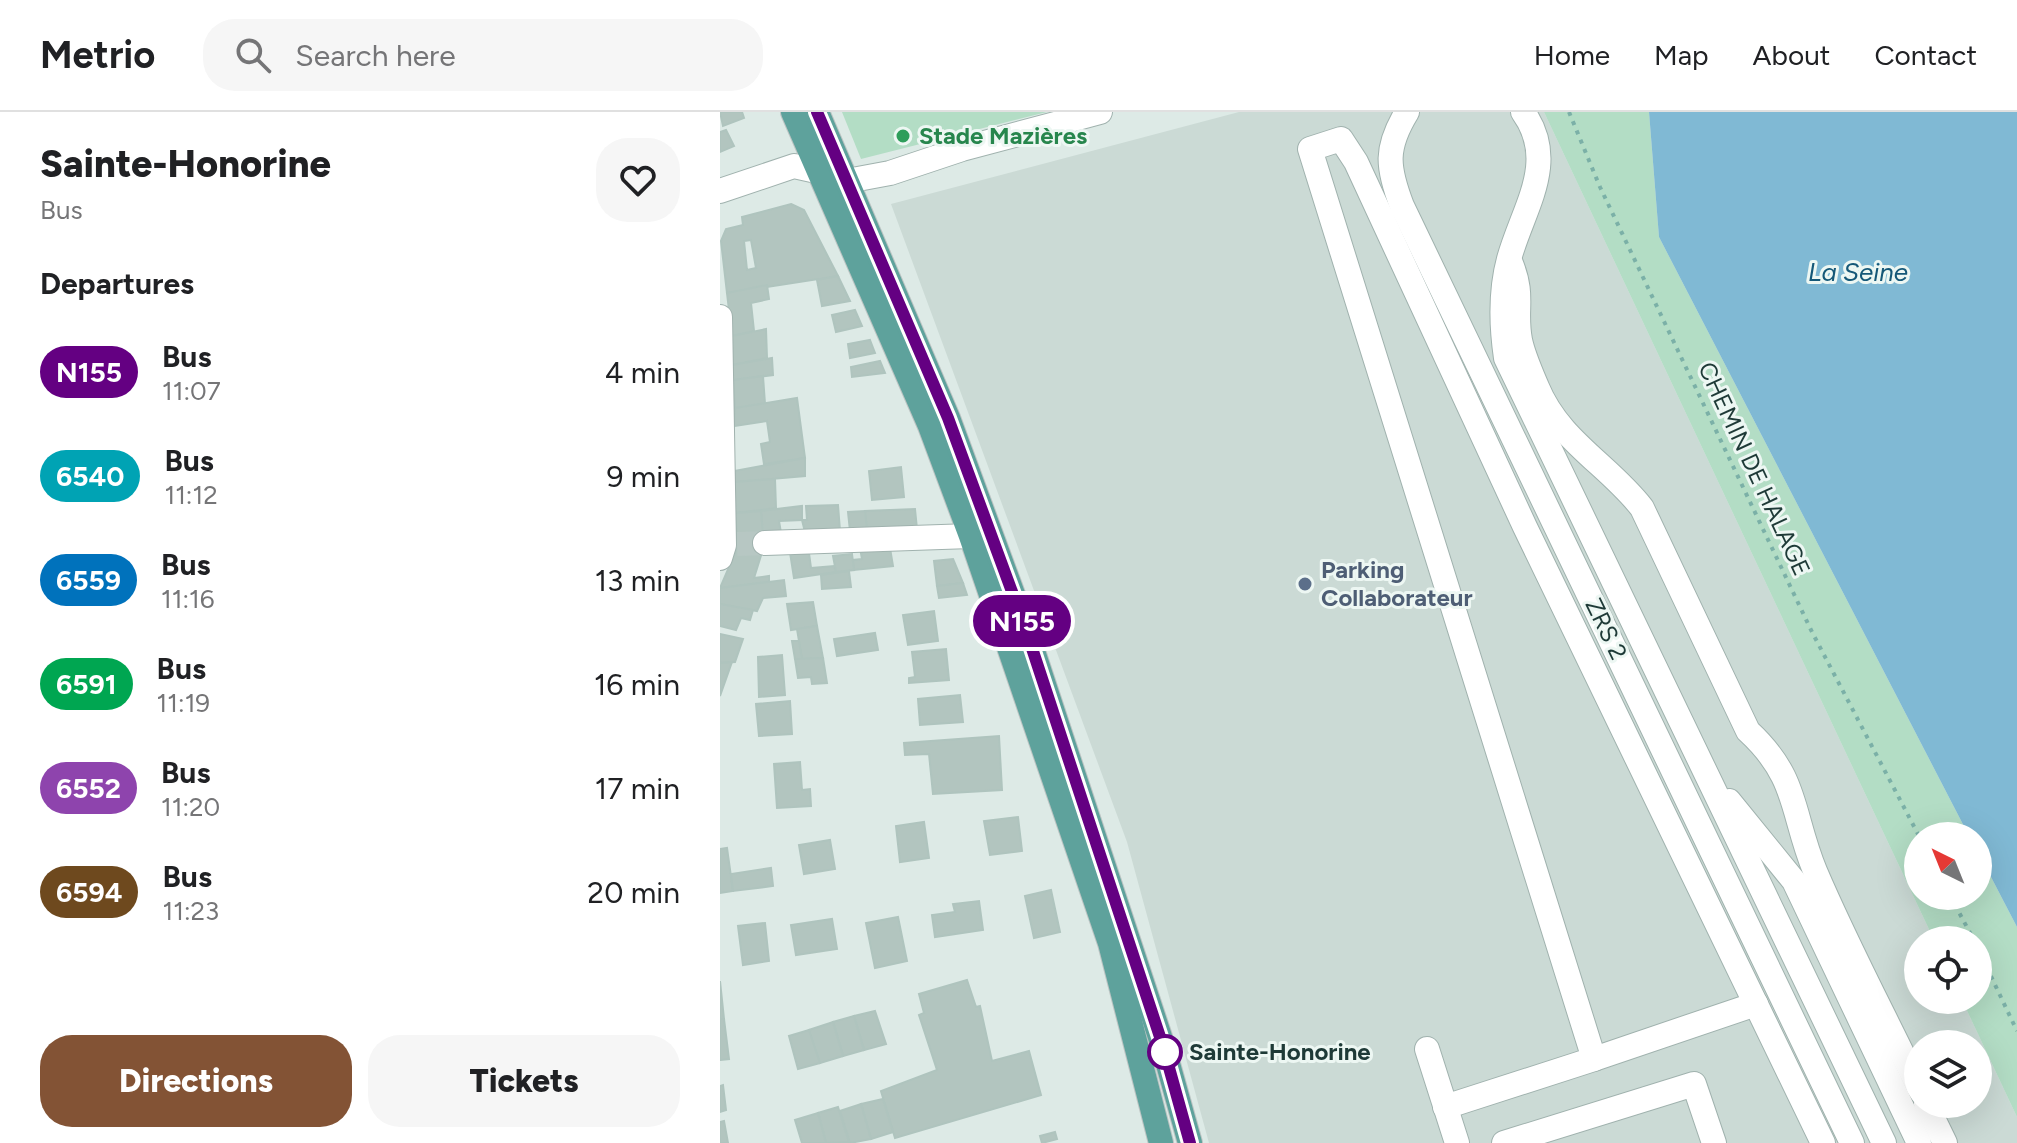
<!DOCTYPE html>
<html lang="en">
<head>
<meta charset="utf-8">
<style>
	:root { --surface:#fff; --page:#f6f6f6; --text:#202124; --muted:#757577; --line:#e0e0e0; --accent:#835335 }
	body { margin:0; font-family:Figtree,sans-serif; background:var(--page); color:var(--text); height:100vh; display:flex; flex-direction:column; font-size:30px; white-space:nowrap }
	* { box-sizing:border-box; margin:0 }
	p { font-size:26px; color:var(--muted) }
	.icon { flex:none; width:44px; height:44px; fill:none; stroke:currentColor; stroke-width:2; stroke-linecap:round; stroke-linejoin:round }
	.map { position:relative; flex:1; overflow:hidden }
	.sheet { display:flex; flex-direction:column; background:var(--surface); width:720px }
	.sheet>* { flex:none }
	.badge { padding:0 16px; border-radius:26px; font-size:28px; line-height:52px }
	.needle { width:52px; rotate:317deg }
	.tools { position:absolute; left:1184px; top:710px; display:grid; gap:16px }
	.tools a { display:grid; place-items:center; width:88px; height:88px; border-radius:50%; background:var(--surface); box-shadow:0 8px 32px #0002; font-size:40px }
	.map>.badge { position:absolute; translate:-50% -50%; box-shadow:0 0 0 4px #fff }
	h2 { padding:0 40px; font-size:30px; line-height:72px }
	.round { display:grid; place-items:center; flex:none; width:84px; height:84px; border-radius:32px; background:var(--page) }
	.overview { display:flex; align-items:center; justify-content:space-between; height:136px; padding:0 40px }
	h1 { font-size:38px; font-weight:800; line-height:60px }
	.primary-button { display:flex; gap:16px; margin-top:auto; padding:16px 40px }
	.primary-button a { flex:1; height:92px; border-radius:32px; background:var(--accent); color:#fff; font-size:32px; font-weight:800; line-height:92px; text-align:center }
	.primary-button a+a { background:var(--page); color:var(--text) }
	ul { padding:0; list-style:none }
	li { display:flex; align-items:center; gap:24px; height:104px; padding:0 40px }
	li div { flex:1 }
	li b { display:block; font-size:30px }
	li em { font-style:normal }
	li .badge { min-width:88px; font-weight:700; text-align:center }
	header { display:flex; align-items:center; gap:48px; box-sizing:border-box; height:112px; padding:0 40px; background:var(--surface); border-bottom:2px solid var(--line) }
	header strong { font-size:38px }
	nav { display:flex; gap:44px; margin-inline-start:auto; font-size:28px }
	.search { width:560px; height:72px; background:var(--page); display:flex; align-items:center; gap:20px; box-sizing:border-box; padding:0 28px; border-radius:32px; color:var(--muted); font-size:30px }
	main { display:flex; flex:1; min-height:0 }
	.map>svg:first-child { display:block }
	.built { fill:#cbdad5; fill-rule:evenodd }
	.green { fill:#b3ddc5 }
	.water { fill:#80b9d4 }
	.building { fill:#b2c5bf; stroke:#afc4be; stroke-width:2; fill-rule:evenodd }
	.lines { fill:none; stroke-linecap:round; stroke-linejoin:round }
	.minor-tunnel { stroke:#b7c7c3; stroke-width:24; stroke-dasharray:24 12; stroke-linecap:butt }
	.minor-casing { stroke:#a0b2ae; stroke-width:26 }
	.major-casing { stroke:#bcc4c3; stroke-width:26 }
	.path { stroke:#7bb0a7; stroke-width:4; stroke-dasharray:4 6; stroke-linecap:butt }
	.minor { stroke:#fff; stroke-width:24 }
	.major { stroke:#5ea29c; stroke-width:24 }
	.line-casing { stroke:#fff; stroke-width:18 }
	.line { stroke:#640082; stroke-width:12 }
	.leisure-dot { fill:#2e9e5b; stroke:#edf7f3; stroke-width:3 }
	.service-dot { fill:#5c6f8a; stroke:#edf7f3; stroke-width:3 }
	.stop-dot { fill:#fff; stroke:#640082; stroke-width:4 }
	.labels { text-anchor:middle; stroke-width:6; stroke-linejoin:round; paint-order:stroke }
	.leisure-label { font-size:24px; font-weight:bold; fill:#27864d; stroke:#edf7f3; text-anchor:start }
	.street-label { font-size:24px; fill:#1e3a37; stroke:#edf7f3 }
	.service-label { font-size:24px; font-weight:bold; fill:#4e5e75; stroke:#edf7f3; text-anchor:start }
	.stop-label { font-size:24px; font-weight:bold; fill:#1e3a37; stroke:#edf7f3; text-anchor:start }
	.water-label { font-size:26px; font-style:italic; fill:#155878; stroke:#edf7f3 }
</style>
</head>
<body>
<header>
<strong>Metrio</strong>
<div class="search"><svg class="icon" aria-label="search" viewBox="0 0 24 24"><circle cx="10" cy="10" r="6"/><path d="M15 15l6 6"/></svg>Search here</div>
<nav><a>Home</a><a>Map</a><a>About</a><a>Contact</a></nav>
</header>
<main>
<section class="sheet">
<div class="overview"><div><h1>Sainte-Honorine</h1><p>Bus</p></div><a class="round"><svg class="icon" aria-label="heart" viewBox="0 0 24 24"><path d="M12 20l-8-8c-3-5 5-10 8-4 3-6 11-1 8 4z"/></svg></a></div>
<h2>Departures</h2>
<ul>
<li><span class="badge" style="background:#640082;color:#fff">N155</span><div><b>Bus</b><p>11:07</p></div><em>4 min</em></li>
<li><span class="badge" style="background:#00a3b4;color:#fff">6540</span><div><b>Bus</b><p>11:12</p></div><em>9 min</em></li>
<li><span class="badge" style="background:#0072bc;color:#fff">6559</span><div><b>Bus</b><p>11:16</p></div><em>13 min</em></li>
<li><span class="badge" style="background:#00a651;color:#fff">6591</span><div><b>Bus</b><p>11:19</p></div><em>16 min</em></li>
<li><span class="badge" style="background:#8e44ad;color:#fff">6552</span><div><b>Bus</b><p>11:20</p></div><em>17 min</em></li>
<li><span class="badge" style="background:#6e491e;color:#fff">6594</span><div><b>Bus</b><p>11:23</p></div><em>20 min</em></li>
</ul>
<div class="primary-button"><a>Directions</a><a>Tickets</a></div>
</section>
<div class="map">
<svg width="1297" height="1031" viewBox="0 0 1297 1031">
	<rect width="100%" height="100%" fill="#ddeae6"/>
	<path class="built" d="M 519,0 L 824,0 L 1214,828 L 1198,828 L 1198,888 L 1242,888 L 1297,1005 L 1297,1031 L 489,1031 L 407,730 L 171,92 ZM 1198,932 L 1258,932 L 1258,992 L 1198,992 Z"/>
	<g class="green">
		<polygon points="122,0 327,0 141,47"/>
		<polygon points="824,0 929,0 939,125 1249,724 1198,724 1198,784 1258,784 1258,740 1297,815 1297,1005 1242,888 1258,888 1258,828 1214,828"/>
	</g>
	<polygon class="water" points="929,0 1297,0 1297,815 1258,740 1258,724 1249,724 939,125"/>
	<g class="building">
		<polygon points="0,0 22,0 24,6 3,14"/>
		<polygon points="6,18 14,34 0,40 0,20"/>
		<path d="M 71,92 L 84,98 L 118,164 L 7,181 L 1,129 L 6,117 L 23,113 L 22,105 ZM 31,128 L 36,156 L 27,158 L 24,129 Z"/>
		<polygon points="118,164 130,189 102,194 97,168"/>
		<polygon points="47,173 49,187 31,191 34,219 12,224 7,181"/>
		<polygon points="135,198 142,214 116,220 112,203"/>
		<polygon points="46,217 47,246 12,253 12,224"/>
		<polygon points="150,228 155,241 130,246 128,232"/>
		<polygon points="52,246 53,263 13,268 12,253"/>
		<polygon points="160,249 165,261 132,265 131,255"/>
		<polygon points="43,264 45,292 15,296 13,268"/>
		<polygon points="77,286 85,346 44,352 41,332 50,330 47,309 14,314 15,296"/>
		<polygon points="85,346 85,364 14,370 14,359"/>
		<polygon points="181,355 184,385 152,388 149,359"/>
		<polygon points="55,367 56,396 15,401 14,370"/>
		<polygon points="118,393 120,419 85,420 82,408 87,408 86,394"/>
		<polygon points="82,394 82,408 59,409 61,421 42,421 41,399"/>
		<polygon points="195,397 197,417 147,419 145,399"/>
		<polygon points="41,399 44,434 18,434 15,401"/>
		<polygon points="145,399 147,419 130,419 128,400"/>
		<polygon points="139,430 169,430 173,454 134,458 133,448 142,447"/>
		<polygon points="18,434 44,434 34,466 49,464 49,470 0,476"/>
		<polygon points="69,434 88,434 91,456 114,454 116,460 74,466"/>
		<polygon points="132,442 134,458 116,460 113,444"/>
		<polygon points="233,447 243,471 217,474 214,449"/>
		<polygon points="129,459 131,475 102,477 101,463"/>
		<polygon points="64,468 66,484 43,486 37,499 0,492 0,476"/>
		<polygon points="243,471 247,483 219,486 217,474"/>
		<polygon points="93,490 97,514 71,518 67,492"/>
		<polygon points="0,492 33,498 30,508 21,506 16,518 0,514"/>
		<polygon points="214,499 218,529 188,533 183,503"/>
		<polygon points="97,514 103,546 82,547 77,517"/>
		<polygon points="155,521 158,538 117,544 114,527"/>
		<polygon points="0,522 23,527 15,550 0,551"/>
		<polygon points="72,529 79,529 82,547 75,547"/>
		<polygon points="226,537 229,568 189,571 189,566 195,565 192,540"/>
		<polygon points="62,543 65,583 39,585 38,545"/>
		<polygon points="103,546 107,571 92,572 91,565 78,566 75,547"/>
		<polygon points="12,550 0,584 0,551"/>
		<polygon points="240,583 243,610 200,613 198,587"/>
		<polygon points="70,589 72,622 39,624 36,592"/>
		<polygon points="279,624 282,678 213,682 209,642 185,643 184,631"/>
		<polygon points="80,650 82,678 90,677 91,694 57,696 54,652"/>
		<polygon points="298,705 302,739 270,743 264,709"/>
		<polygon points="204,710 209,746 180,750 176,714"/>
		<polygon points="110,728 115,757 84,762 79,733"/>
		<polygon points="7,736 13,779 0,781 0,737"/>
		<polygon points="51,756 53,774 13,779 11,762"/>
		<polygon points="331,778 340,820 314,826 305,784"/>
		<polygon points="259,789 263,818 215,825 212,803 235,800 233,792"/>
		<polygon points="178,805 187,849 155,856 146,811"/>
		<polygon points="112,807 117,837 76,843 71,813"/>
		<polygon points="45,811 49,849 23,853 18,814"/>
		<polygon points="247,868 256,895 260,894 272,949 309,939 321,983 175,1026 161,979 217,958 199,903 204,901 199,882"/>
		<polygon points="0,869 4,907 0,907"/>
		<polygon points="155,899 166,932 144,938 134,904"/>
		<polygon points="134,904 144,938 123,944 113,910"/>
		<polygon points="0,907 4,907 9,947 0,948"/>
		<polygon points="113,910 123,944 100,951 89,918"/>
		<polygon points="89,918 100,951 78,957 69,924"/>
		<polygon points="3,973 6,998 0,1000 0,974"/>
		<polygon points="163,987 173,1020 151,1027 141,992"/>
		<polygon points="141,992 151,1027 130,1031 120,999"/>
		<polygon points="118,995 129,1030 106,1031 98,1001"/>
		<polygon points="98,1001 106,1031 82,1031 75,1008"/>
		<polygon points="4,1009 8,1031 0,1031 0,1010"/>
		<polygon points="335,1020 337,1027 322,1031 320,1024"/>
	</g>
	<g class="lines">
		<polyline class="minor-tunnel" points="17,432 45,431"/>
		<defs>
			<g id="minor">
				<path d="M 687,0 C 665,36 667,55 682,94 L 1132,1031"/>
				<path d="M 803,0 C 839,50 803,96 789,147 C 780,180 781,212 786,246 L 1164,1031"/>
				<polyline points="127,69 170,61 242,37 380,0"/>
				<polyline points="0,79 74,54 101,60"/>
				<path d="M 790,149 C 805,185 794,196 800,228 C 803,243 811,261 817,275 C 839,329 889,353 922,396 L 1028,619 C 1079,666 1071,701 1095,759 C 1126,832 1164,903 1198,974"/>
				<polyline points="0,205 4,433 0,446"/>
				<polyline points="45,431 251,424"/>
				<polyline points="1009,689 1074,769 1199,1031"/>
				<polyline points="707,937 737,1031"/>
				<polyline points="874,947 1036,892"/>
				<polyline points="1206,992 1225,1031"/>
				<polyline points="725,995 874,947 590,37 621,27 636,50 805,415 1103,1031"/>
				<polyline points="784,1031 974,972 994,1031"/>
			</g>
			<g id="major">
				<polyline points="73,0 210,314 251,424 390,831 441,1031"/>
				<polyline points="97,0 228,306 305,515 443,934 470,1031"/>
			</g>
		</defs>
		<use href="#minor" class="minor-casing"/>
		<use href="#major" class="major-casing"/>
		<g class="path">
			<polyline points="849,0 880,75 1092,520 1199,724"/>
			<polyline points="1230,784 1254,828"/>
			<polyline points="1258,837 1297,919"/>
		</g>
		<use href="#minor" class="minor"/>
		<use href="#major" class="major"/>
	</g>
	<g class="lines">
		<defs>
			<polyline id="line" points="97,0 228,306 305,515 443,934 470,1031"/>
		</defs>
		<use href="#line" class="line-casing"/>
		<use href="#line" class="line"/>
	</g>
	<circle class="leisure-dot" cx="183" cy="24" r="8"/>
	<circle class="service-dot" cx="585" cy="472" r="8"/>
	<circle class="stop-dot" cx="445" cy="940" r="16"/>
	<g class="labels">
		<g class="leisure-label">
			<text x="199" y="32">Stade Mazières</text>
		</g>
		<g class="street-label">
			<text transform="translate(1034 357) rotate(65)" y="8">CHEMIN DE HALAGE</text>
			<text transform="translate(886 517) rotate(64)" y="8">ZRS 2</text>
		</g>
		<g class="service-label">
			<text x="601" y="466">Parking<tspan x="601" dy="28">Collaborateur</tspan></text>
		</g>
		<g class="stop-label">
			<text x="469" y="948">Sainte-Honorine</text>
		</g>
		<g class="water-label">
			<text x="1138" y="169">La Seine</text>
		</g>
	</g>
</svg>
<div class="tools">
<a><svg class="needle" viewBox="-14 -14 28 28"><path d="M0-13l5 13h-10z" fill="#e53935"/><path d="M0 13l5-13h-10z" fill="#757577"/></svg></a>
<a><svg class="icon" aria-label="locate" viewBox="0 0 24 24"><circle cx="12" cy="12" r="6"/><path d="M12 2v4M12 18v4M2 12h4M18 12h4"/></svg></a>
<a><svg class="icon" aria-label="layers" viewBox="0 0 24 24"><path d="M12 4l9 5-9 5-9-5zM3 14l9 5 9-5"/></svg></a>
</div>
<b class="badge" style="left:302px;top:509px;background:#640082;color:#fff">N155</b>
</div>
</main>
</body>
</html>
